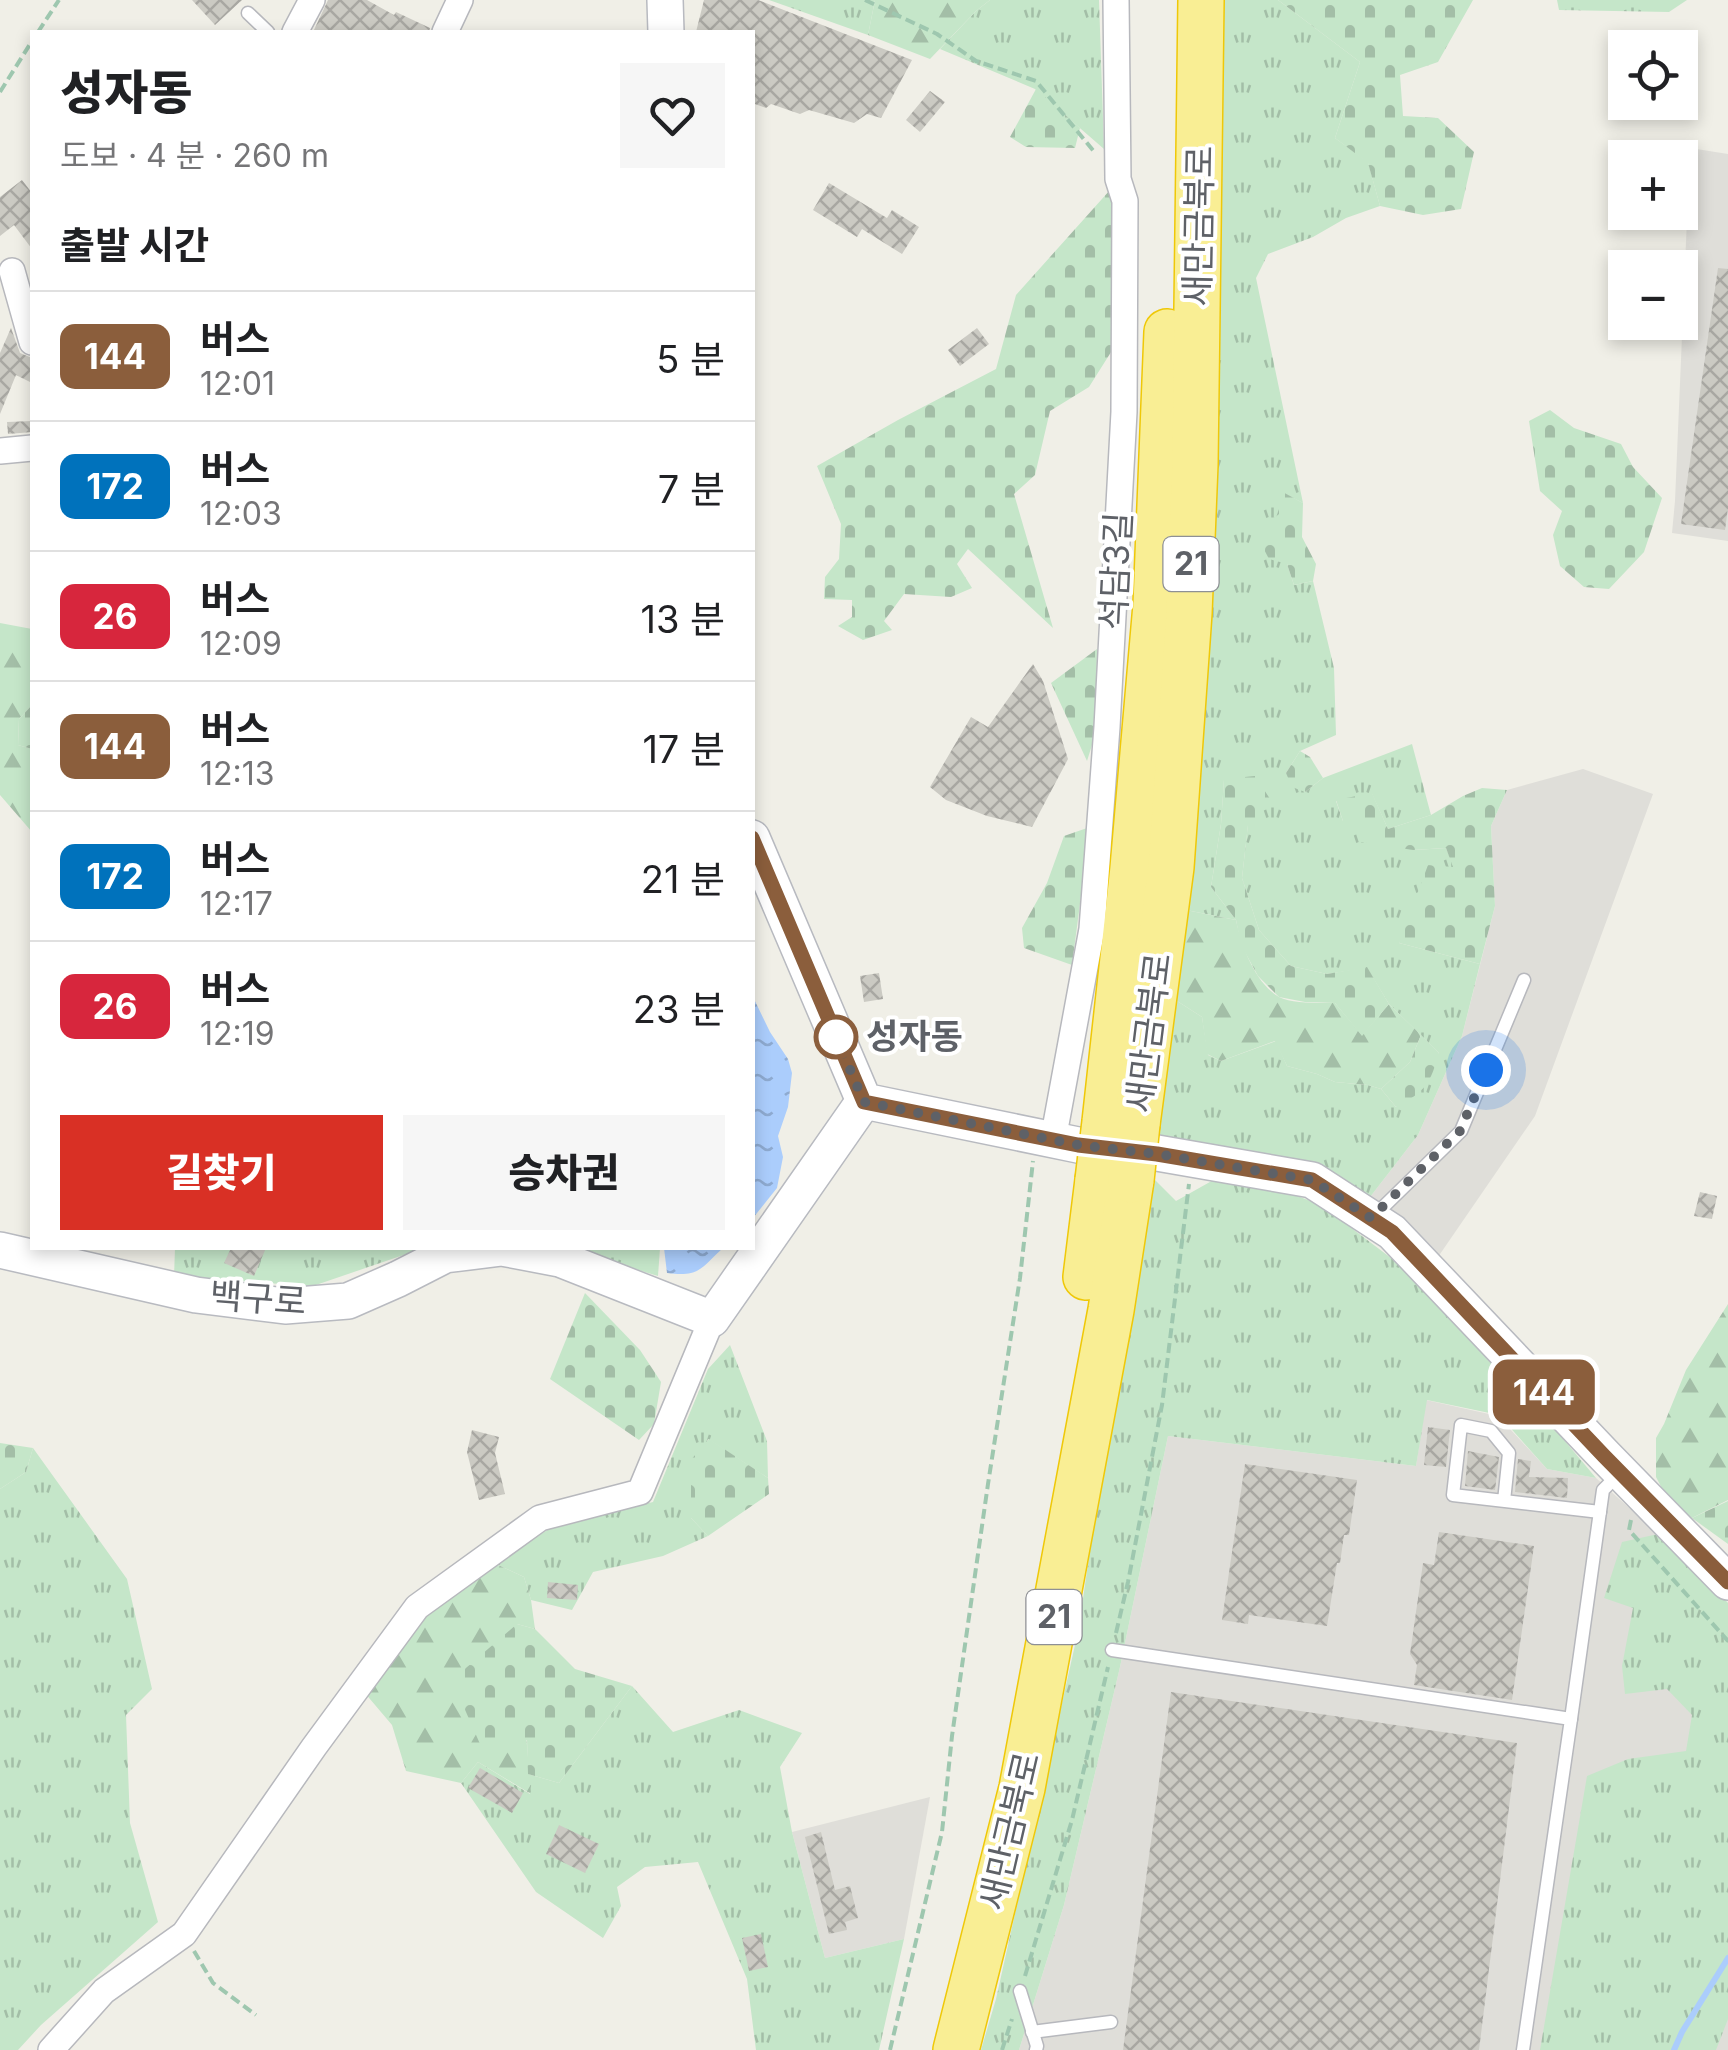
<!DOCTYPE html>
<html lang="ko">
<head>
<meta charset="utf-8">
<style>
	:root { --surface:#fff; --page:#f6f6f6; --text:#202124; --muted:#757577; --line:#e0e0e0; --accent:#d93025 }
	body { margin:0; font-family:Inter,"Noto Sans KR",sans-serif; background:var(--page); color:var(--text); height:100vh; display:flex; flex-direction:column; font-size:38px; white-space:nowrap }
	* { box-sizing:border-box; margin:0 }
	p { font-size:32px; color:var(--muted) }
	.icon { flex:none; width:55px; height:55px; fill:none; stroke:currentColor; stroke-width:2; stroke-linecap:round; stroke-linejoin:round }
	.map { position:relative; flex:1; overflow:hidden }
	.panel { position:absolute; left:30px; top:30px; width:725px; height:1220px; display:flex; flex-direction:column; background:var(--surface); border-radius:0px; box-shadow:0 5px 15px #0003 }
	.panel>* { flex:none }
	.badge { padding:0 20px; border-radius:15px; font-size:35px; line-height:65px }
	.controls { position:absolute; left:1608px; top:30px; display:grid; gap:20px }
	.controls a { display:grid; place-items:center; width:90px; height:90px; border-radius:0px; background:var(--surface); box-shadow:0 5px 15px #0003; font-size:50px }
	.you { position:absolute; width:50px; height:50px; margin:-25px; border:8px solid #fff; border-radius:50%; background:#1a73e8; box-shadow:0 0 0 15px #1a73e833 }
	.map>.badge { position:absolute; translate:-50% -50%; box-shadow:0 0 0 5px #fff }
	h2 { padding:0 30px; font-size:38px; line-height:90px }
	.round { display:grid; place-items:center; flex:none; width:105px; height:105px; border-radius:0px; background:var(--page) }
	.head { display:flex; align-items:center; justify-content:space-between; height:170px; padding:0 30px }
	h1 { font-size:48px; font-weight:800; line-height:75px }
	.cta { display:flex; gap:20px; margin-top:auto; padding:20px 30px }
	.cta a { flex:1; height:115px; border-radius:0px; background:var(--accent); color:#fff; font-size:40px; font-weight:800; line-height:115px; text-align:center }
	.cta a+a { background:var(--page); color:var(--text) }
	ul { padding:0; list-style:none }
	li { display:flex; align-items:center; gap:30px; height:130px; padding:0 30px; border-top:2px solid var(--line) }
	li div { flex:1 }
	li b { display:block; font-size:38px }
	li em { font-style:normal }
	li .badge { min-width:110px; font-weight:700; text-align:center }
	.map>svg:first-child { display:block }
	.industrial { fill:#dfded9 }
	.grass { fill:url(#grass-tufts) }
	.forest { fill:url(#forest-firs) }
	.cemetery { fill:url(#cemetery-stones) }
	.water { fill:url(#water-ripples) }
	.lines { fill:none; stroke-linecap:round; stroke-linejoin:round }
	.stream { stroke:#abcdfc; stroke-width:6 }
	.building { fill:url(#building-cross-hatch) }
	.lane-casing { stroke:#b7b8bd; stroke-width:15 }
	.street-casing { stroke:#b7b8bd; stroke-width:28 }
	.secondary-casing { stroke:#b8bac0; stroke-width:38 }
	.highway-casing { stroke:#efc808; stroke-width:48 }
	.path { stroke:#9ec7af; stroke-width:4; stroke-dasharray:10 5; stroke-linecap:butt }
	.lane { stroke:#fff; stroke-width:12 }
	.street { stroke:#fff; stroke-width:25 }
	.secondary { stroke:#fff; stroke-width:35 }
	.highway { stroke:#f9ee94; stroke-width:45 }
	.highway-bridge-casing { stroke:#efc808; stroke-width:48; stroke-linecap:butt }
	.highway-bridge { stroke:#f9ee94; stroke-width:45 }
	.line-casing { stroke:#fff; stroke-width:22 }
	.line { stroke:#8b5e3c; stroke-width:15 }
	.walk { stroke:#5e6167; stroke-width:10; stroke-dasharray:0 18 }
	.stop-dot { fill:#fff; stroke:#8b5e3c; stroke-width:5 }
	.labels { text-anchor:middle; stroke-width:8; stroke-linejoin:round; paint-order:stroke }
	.shield { fill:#fff; stroke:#8e9095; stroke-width:2.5 }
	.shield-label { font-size:32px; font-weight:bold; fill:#5e6167 }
	.street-label { font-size:35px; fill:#5e6167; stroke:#fff }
	.stop-label { font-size:35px; font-weight:bold; fill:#5e6167; stroke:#fff; text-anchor:start }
</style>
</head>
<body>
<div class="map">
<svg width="1728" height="2050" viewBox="0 0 1728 2050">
	<defs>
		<pattern id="grass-tufts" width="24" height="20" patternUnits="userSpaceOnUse" patternTransform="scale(2.5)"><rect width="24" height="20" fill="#c5e6c9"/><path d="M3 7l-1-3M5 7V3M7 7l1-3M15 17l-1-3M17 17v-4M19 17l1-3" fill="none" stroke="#a3bea7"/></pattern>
		<pattern id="forest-firs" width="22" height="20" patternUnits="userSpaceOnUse" patternTransform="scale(2.5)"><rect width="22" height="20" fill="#c5e6c9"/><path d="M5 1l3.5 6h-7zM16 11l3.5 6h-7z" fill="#a3bea7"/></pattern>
		<pattern id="cemetery-stones" width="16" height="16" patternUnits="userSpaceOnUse" patternTransform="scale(2.5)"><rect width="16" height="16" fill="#c5e6c9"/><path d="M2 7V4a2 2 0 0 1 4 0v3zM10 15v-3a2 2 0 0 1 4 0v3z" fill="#a3bea7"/></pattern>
		<pattern id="water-ripples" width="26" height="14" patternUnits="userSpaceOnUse" patternTransform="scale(2.5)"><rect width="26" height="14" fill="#abcdfc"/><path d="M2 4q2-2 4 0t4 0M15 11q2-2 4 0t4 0" fill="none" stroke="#8eaad0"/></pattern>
		<pattern id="building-cross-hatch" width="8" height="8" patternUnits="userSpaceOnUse" patternTransform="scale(2.5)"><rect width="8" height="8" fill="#cbcac3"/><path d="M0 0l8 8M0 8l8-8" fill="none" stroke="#a8a7a2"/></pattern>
	</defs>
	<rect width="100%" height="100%" fill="#f0efe7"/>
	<g class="industrial">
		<polygon points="1690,148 1728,154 1728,541 1672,533 1675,501"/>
		<polygon points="1583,769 1653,794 1535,1116 1438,1257 1367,1201 1418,1135 1462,1036 1495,906 1491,826 1507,790"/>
		<polygon points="1426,1400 1498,1416 1547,1469 1596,1478 1658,1534 1728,1603 1728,2050 1019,2050 1064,1905 1120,1667 1168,1436 1416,1466"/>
		<polygon points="930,1797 904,1939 825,1958 792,1832"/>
	</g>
	<g class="grass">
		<polygon points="769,0 875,0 868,35"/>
		<polygon points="990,0 1099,0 1104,149 1035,89 940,49 976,11"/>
		<polygon points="1220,0 1278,0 1360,62 1335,138 1368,162 1380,206 1346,218 1313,237 1268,254 1256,278 1303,503 1279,491 1287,564 1294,585 1313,581 1334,668 1336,735 1300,751 1286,773 1305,792 1323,778 1412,744 1431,815 1388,829 1372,794 1336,801 1343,821 1358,820 1413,850 1446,848 1454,867 1399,943 1480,964 1462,1036 1418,1135 1367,1201 1154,1141 1174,999 1202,1017 1208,1055 1221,1061 1276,1041 1287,1066 1317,1074 1335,1082 1368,1085 1381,1089 1396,1107 1439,1053 1389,1004 1367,968 1327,974 1291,966 1259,930 1242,878 1248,824 1224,780 1221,824 1211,887 1236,920 1186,910"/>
		<polygon points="1557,0 1687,0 1669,12 1559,10"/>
		<polygon points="1148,1173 1176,1201 1217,1178 1269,1185 1321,1205 1391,1258 1497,1360 1596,1478 1547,1469 1499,1415 1427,1400 1416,1466 1168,1436 1120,1667 1064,1905 1019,2050 981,2050 996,1999 1079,1627 1110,1409"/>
		<polygon points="175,1248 424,1248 313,1286 174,1277"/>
		<polygon points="566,1248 660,1248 658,1276"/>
		<polygon points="730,1345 767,1441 768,1478 708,1439 691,1485 691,1518 708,1536 663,1556 593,1572 572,1610 531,1600 524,1577 494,1563 554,1526 653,1502 708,1369"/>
		<polygon points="33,1448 127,1579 152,1689 126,1715 130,1823 158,1922 41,2025 18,2050 0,2050 0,1489 26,1472"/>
		<polygon points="1658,1534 1728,1603 1728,2019 1716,2050 1540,2050 1587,1776 1628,1759 1686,1751 1692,1715 1667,1689 1625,1694 1622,1666 1633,1608 1604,1598 1622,1542"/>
		<polygon points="632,1686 673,1732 739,1710 802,1733 780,1767 792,1832 825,1958 904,1939 879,2050 756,2050 747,1979 698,1862 645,1867 617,1887 621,1906 603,1938 536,1892 461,1783 478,1762 530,1794 528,1774 559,1783"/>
	</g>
	<g class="forest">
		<polygon points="875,0 990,0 976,11 930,59 868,35"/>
		<polygon points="0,623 32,629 32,705 19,719 18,745 32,749 32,832 0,795"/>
		<path d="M 1186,910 L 1236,920 C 1241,945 1255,983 1279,997 C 1292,1004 1320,1003 1335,1003 L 1362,1035 L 1389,1004 L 1421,1035 L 1410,1062 L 1381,1089 L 1368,1085 L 1335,1082 L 1317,1074 L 1287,1066 L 1275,1041 L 1221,1061 L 1207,1054 L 1202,1017 L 1174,999 Z"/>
		<polygon points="1728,1304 1728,1500 1692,1518 1667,1498 1656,1477 1656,1438 1664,1424 1686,1370"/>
		<polygon points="494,1563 524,1577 531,1600 535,1629 517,1624 531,1794 478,1762 461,1783 406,1771 392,1725 364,1692 414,1623"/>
	</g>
	<g class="cemetery">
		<polygon points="1278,0 1473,0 1438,62 1400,75 1403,116 1438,118 1474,152 1461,209 1423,215 1380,206 1368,163 1335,138 1360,62"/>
		<polygon points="1036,89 1080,128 1075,148 1026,147 1010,137"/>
		<polygon points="1110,190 1118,213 1118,341 1089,387 1050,411 1035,475 1014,494 1053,628 968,549 957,564 972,588 951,597 904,594 884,621 892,630 863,640 838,626 852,617 852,600 824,599 825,577 839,559 841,524 817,466 898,420 996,369 1016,295"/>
		<polygon points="1550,410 1574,428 1621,444 1633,467 1662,498 1644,552 1609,589 1584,587 1560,566 1553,535 1562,511 1540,491 1529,421"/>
		<polygon points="1279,490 1303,503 1302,537 1316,564 1313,581 1294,585 1287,564 1269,559 1256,534 1279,514"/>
		<polygon points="1097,649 1096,732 1087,761 1051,683"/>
		<polygon points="32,705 32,749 18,745 19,719"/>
		<polygon points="1300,751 1310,757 1323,778 1305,792 1292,787 1286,773"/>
		<polygon points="1255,776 1272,802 1248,825 1242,878 1259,930 1291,966 1327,974 1367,967 1389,1004 1362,1036 1335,1003 1305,1002 1279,997 1258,976 1241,945 1236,920 1211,887 1221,824 1224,779"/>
		<polygon points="1482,788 1507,790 1491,826 1495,906 1480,964 1399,943 1428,865 1453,867 1446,848 1413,850 1361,842 1358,821 1343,821 1336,800 1372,793 1388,829 1431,815 1463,796"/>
		<polygon points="1090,827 1072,965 1024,948 1022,928 1047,883 1064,836"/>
		<path d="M 1421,1035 L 1439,1053 C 1430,1084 1426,1091 1396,1107 L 1381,1089 L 1410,1062 Z"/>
		<polygon points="585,1293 640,1350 661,1382 654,1424 639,1440 550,1379"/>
		<polygon points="709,1439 768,1478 769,1494 708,1536 691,1518 691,1485 683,1469"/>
		<polygon points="0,1443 33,1448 26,1472 0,1489"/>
		<polygon points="1728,1501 1728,1544 1692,1518"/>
		<polygon points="517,1624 535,1629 575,1669 632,1686 559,1783 528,1774 527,1740 480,1744 452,1680"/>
	</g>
	<g class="water">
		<polygon points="753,997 770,1032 788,1059 792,1073 788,1107 778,1136 783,1157 777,1188 753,1218"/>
		<path d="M 664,1248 L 723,1248 C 700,1269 700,1277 667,1273 Z"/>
	</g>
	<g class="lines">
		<polyline class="stream" points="1674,2050 1682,2032 1728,1958"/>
	</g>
	<g class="building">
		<polygon points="192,0 242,0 215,25"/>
		<polygon points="328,0 367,0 394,15 396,12 430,28 429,32 313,32"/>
		<polygon points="704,0 758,0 912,60 881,118 867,114 854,123 809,110 800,114 771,104 766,108 752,103 752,32 696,32"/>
		<polygon points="930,91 945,102 920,132 906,120"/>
		<polygon points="22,180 32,193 32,249 14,225 0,236 0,197"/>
		<polygon points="829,183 887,218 892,210 919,227 902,254 862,229 857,237 813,210"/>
		<polygon points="1718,268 1728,269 1728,508 1725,530 1681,524"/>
		<polygon points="11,328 20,353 32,358 32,383 16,375 0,414 0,353"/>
		<polygon points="977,328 989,344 960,366 948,350"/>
		<polygon points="32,421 32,432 8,434 7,422"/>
		<polygon points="1033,664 1043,681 1068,759 1032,827 987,816 946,800 930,787 971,717 988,727"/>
		<polygon points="879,973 883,999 864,1002 860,976"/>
		<polygon points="1700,1192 1717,1196 1712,1219 1694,1216"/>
		<polygon points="231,1248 266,1248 254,1276 224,1263"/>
		<polygon points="1428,1427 1450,1430 1446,1467 1424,1465"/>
		<polygon points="472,1430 499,1437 495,1453 505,1494 479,1500 467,1452"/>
		<polygon points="1468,1451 1499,1457 1495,1490 1465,1486"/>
		<polygon points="1518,1459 1531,1461 1529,1477 1568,1478 1567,1498 1515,1492"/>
		<polygon points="1245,1464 1357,1480 1349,1535 1344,1535 1340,1563 1337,1563 1327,1626 1249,1615 1248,1624 1222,1620"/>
		<polygon points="1439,1532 1534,1546 1512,1700 1414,1685 1417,1665 1410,1654 1423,1563 1434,1565"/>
		<polygon points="548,1582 578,1585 577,1600 547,1598"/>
		<polygon points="1171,1692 1517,1743 1479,2050 1123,2050"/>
		<polygon points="480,1768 523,1793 512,1813 468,1788"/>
		<polygon points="559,1825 599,1844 585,1873 546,1854"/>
		<polygon points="821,1832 835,1890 850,1886 858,1918 845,1922 847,1930 829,1934 805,1837"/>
		<polygon points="761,1934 768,1967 749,1971 742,1938"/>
	</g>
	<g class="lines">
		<defs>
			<g id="lane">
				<polyline points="248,13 268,32"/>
				<polyline points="1373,1217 1461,1131 1524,980"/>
				<polyline points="1504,1501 1509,1453 1491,1431 1461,1425 1453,1495 1600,1512"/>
				<polyline points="1112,1650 1571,1719 1523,2050"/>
				<polyline points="1571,1719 1603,1490 1618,1475"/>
				<polyline points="1020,1991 1037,2046 1036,2050"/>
				<polyline points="1032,2032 1111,2022"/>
			</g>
			<g id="street">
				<polyline points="295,32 312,0"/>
				<polyline points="445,32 460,0"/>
				<polyline points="12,271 32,342"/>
				<polyline points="0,451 32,448"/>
				<polyline points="1053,1140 1092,929 1107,727 1124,412 1125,201 1118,179 1116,0"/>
				<polyline points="51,2050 104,1991 184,1934 314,1747 417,1607 540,1518 640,1492 712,1319"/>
			</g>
			<g id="secondary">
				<polyline points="665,0 666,32"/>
				<polyline points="752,838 864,1101 1078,1145 1157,1153 1312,1180 1392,1232 1605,1456 1728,1582"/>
				<polyline points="0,1250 196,1295 285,1306 348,1301 398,1279 445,1255 502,1248 560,1259 712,1319 864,1101"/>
			</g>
			<g id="highway">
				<polyline points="1105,1122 1133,868 1156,605 1167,332"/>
				<polyline points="1137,1124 1171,867 1189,613 1195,464 1201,0"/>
				<polyline points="1086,1277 1098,1180"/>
				<polyline points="956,2050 1022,1788 1111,1310 1131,1180"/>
			</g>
		</defs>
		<use href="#lane" class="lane-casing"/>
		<use href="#street" class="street-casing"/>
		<use href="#secondary" class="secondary-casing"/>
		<use href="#highway" class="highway-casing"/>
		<g class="path">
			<polyline points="865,0 937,34 976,61 1036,81 1096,154"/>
			<polyline points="38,32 59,0"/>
			<polyline points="0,92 32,41"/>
			<polyline points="1631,1520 1629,1530 1728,1641"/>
			<polyline points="1116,1633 1128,1582 1162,1405 1189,1184"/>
			<polyline points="194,1951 213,1983 256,2015"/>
			<polyline points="1025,1976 1072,1820 1108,1667"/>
			<polyline points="890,2050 942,1832 952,1736 988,1484 1020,1278 1033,1161"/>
			<polyline points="1002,2050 1012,2019"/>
		</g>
		<use href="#lane" class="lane"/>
		<use href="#street" class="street"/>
		<use href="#secondary" class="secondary"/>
		<use href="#highway" class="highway"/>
		<defs>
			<g id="highway-bridge">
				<polyline points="1098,1180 1105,1122"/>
				<polyline points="1131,1180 1137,1124"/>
			</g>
		</defs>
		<use href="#highway-bridge" class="highway-bridge-casing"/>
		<use href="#highway-bridge" class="highway-bridge"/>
	</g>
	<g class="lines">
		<defs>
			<polyline id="line" points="752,838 864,1102 1078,1145 1157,1154 1312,1180 1392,1232 1604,1456 1728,1582"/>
		</defs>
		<use href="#line" class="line-casing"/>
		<use href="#line" class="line"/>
		<polyline class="walk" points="836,1037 864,1102 1078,1145 1157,1154 1312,1180 1371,1218 1460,1131 1486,1070"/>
	</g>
	<circle class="stop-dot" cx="836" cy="1037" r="20"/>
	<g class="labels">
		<g class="shield">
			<rect x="1163.5" y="537" width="55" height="54" rx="8"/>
			<rect x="1026.5" y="1590" width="55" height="54" rx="8"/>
		</g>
		<g class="shield-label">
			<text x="1191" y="575">21</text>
			<text x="1054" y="1628">21</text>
		</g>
		<g class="street-label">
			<text transform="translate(1199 226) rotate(-89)" y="12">새만금북로</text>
			<text transform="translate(1116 571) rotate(-87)" y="12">석담3길</text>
			<text transform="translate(1149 1033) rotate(-83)" y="12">새만금북로</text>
			<text transform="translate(258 1299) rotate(4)" y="12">백구로</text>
			<text transform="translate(1010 1831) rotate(-77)" y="12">새만금북로</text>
		</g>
		<g class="stop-label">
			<text x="866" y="1049">성자동</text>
		</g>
	</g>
</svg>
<div class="controls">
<a><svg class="icon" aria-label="locate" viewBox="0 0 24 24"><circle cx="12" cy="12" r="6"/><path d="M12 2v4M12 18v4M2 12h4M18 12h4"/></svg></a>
<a>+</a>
<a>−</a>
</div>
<div class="you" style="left:1486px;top:1070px"></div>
<b class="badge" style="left:1544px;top:1392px;background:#8b5e3c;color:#fff">144</b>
<section class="panel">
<div class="head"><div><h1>성자동</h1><p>도보 · 4 분 · 260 m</p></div><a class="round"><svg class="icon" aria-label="heart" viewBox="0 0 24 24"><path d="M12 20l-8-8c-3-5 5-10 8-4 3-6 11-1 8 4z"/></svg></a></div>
<h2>출발 시간</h2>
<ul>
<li><span class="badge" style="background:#8b5e3c;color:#fff">144</span><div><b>버스</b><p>12:01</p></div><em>5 분</em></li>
<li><span class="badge" style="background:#0072bc;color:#fff">172</span><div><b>버스</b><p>12:03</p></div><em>7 분</em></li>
<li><span class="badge" style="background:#d7263d;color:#fff">26</span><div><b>버스</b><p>12:09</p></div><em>13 분</em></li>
<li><span class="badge" style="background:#8b5e3c;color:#fff">144</span><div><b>버스</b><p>12:13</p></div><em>17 분</em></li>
<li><span class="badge" style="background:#0072bc;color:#fff">172</span><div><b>버스</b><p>12:17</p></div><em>21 분</em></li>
<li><span class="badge" style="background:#d7263d;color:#fff">26</span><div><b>버스</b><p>12:19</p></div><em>23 분</em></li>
</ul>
<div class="cta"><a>길찾기</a><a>승차권</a></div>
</section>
</div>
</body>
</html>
